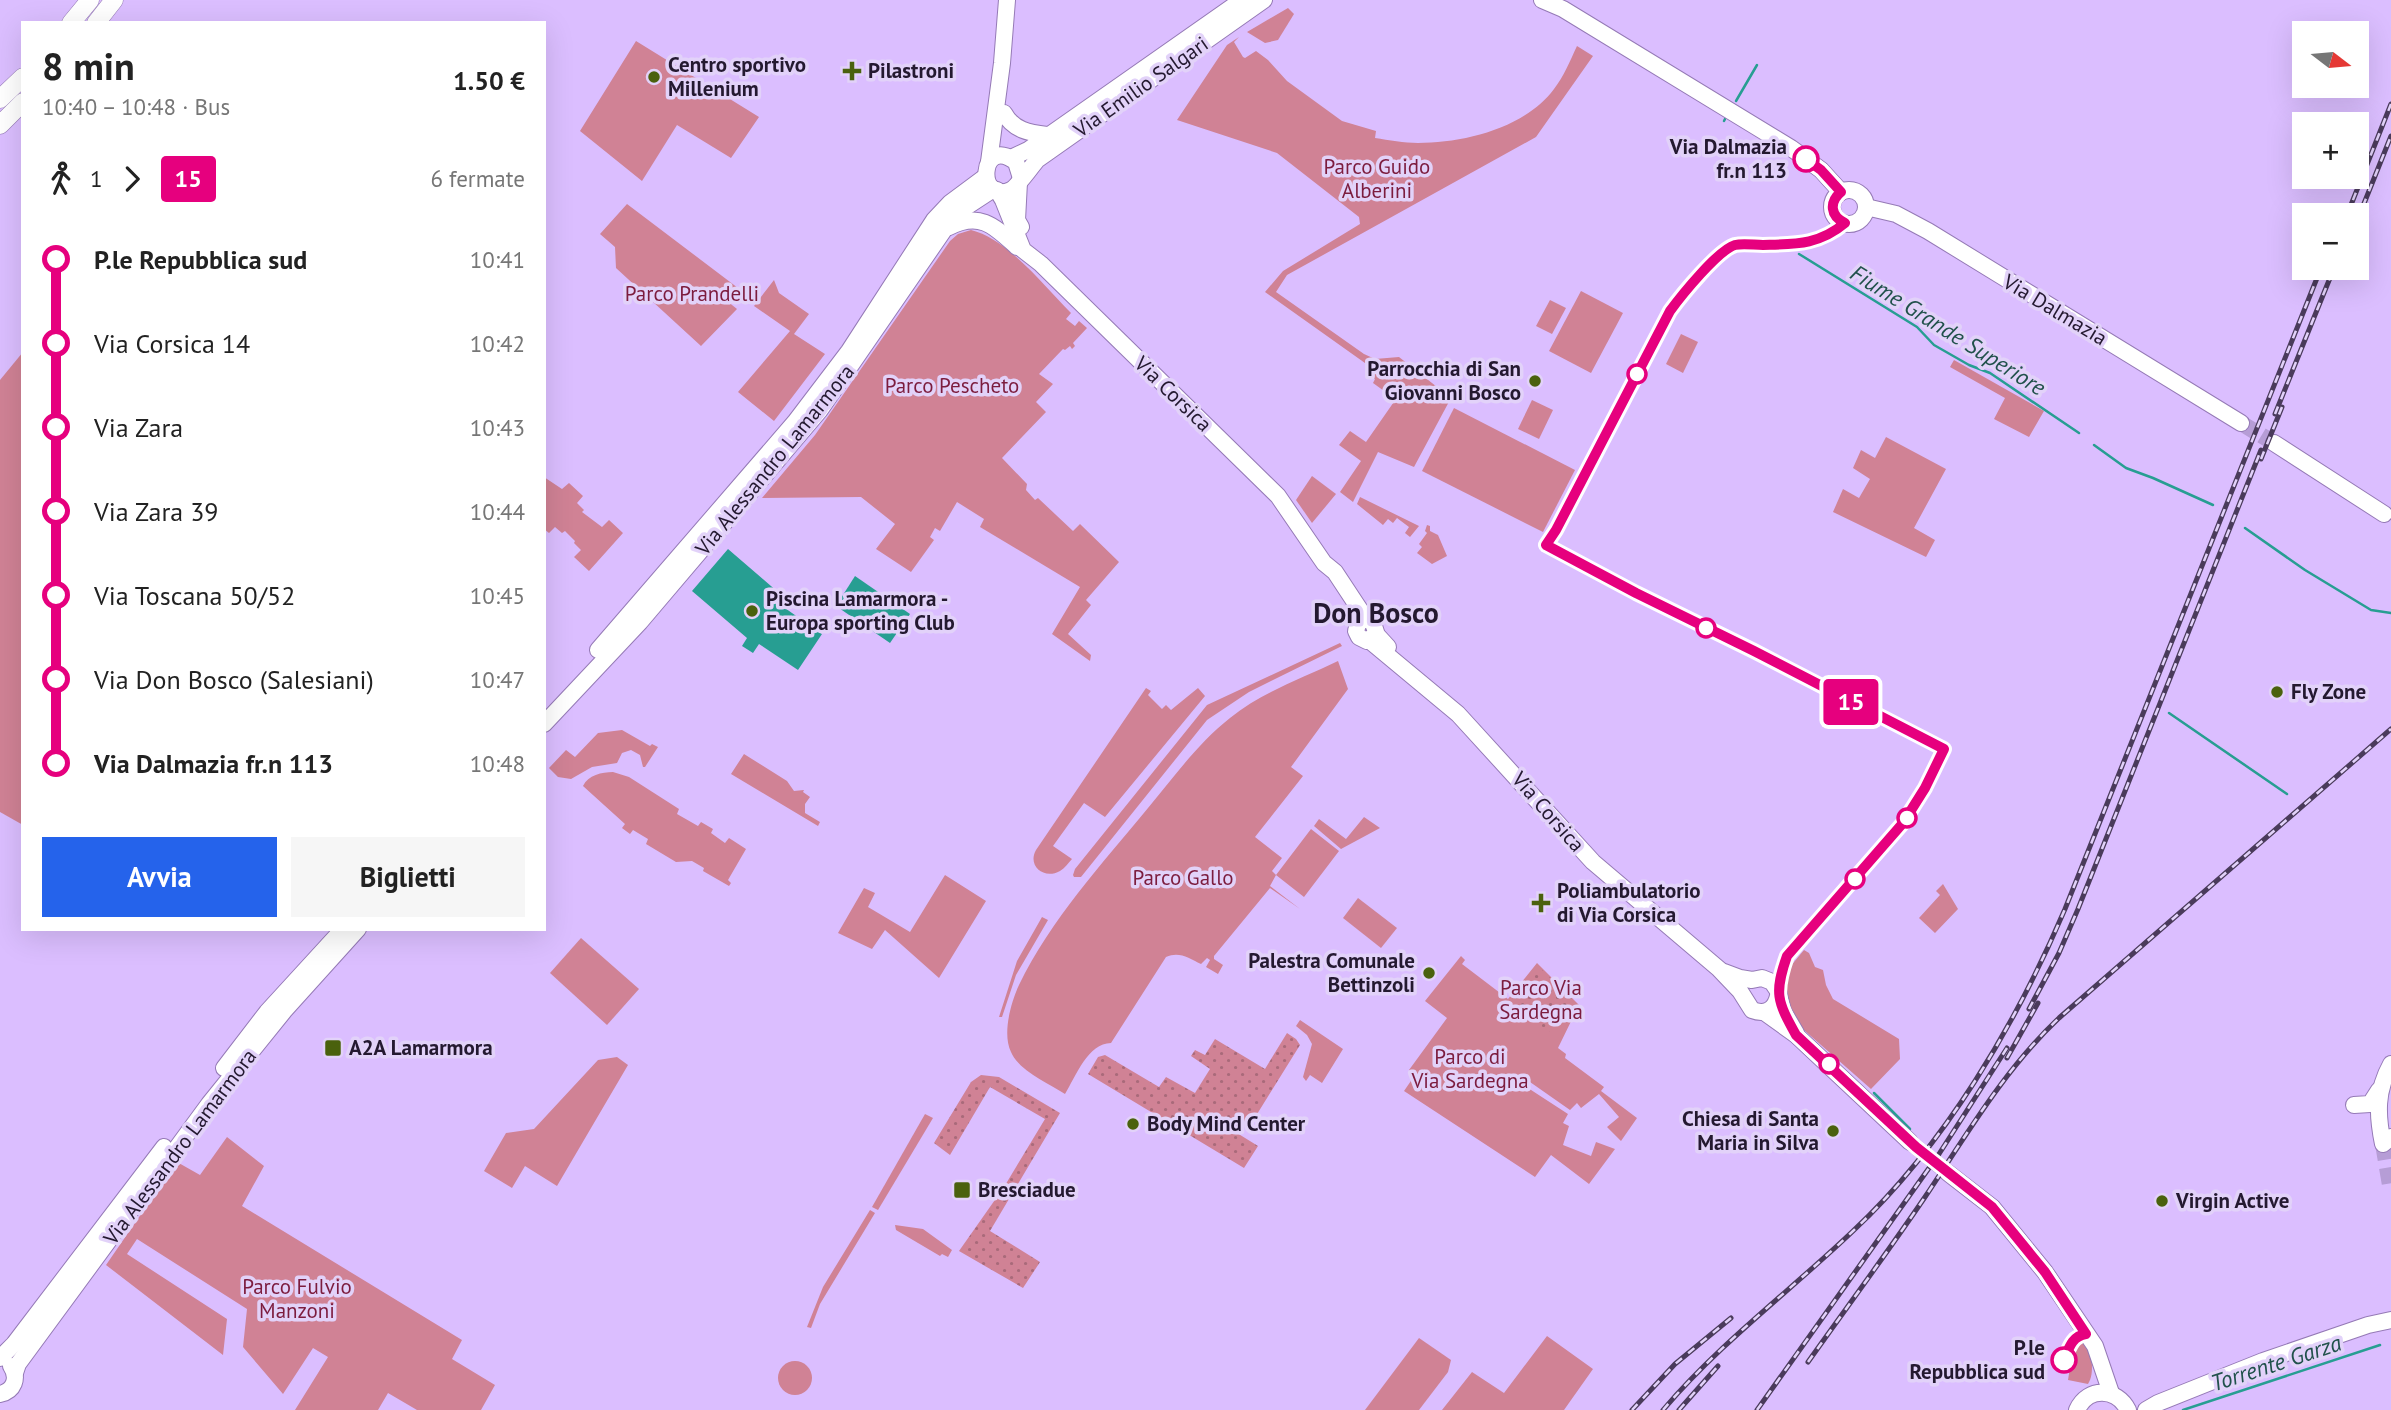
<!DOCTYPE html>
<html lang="it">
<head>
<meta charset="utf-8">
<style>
	:root { --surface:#fff; --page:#f6f6f6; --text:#222; --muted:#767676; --accent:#2563eb }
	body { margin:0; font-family:"PT Sans",sans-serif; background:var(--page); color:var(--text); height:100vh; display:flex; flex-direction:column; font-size:26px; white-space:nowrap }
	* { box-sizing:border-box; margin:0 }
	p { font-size:23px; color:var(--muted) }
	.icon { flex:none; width:38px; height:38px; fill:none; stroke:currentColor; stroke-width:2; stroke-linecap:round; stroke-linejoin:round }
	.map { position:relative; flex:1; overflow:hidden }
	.details { position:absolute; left:21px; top:21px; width:525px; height:910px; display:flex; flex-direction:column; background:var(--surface); border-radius:0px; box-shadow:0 7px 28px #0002 }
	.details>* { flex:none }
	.badge { padding:0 14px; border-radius:5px; font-size:24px; line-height:46px }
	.needle { width:46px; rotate:106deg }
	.buttons { position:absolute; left:2292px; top:21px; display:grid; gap:14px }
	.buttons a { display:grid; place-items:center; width:77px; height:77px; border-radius:0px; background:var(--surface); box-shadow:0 7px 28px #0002; font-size:35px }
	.map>.badge { position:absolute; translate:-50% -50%; box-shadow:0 0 0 4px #fff }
	.legs { display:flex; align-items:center; gap:10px; height:77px; padding:0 21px; font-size:23px }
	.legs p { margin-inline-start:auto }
	.summary { display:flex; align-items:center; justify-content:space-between; height:119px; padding:0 21px }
	h1 { font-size:38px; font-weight:700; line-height:52px }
	.button { display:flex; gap:14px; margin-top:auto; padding:14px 21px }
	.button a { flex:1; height:80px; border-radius:0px; background:var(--accent); color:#fff; font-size:28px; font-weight:700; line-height:80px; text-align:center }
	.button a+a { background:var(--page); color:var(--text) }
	ul { padding:0 21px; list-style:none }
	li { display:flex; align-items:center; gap:24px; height:84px; font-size:26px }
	li i { display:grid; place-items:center; width:10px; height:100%; margin:0 9px; background:currentColor }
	li i::after { content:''; width:18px; height:18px; margin:-9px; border:5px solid; border-radius:50%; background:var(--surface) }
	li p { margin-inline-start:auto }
	li:first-child i { background:linear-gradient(#0000 50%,currentColor 0) }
	li:last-child i { background:linear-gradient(currentColor 50%,#0000 0) }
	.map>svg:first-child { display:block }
	.green { fill:#d08295 }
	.garden { fill:url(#garden-dots) }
	.water { fill:#279e92 }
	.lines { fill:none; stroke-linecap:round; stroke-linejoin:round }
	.stream { stroke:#279e92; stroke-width:2.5 }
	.major-tunnel { stroke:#b69dd6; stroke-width:16; stroke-dasharray:16 8; stroke-linecap:butt }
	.major-casing { stroke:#957ab6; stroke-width:18 }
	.highway-casing { stroke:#957ab6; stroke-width:19 }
	.major { stroke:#fff; stroke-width:16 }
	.highway { stroke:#fff; stroke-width:18 }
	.rail-casing { stroke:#4a3b5b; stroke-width:5 }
	.rail { stroke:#e2d2f9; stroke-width:2.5; stroke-dasharray:8; stroke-linecap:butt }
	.line-1-casing { stroke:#fff; stroke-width:16 }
	.line-1 { stroke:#e6007e; stroke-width:10 }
	.poi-dot { fill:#4a610d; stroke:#e2d2f9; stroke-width:2.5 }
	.stop-1-dot { fill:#fff; stroke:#e6007e; stroke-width:3.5 }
	.labels { text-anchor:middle; stroke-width:7; stroke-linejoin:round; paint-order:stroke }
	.poi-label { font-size:21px; font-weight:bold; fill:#241930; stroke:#e2d2f9; text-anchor:start }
	.street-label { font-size:21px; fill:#241930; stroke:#e2d2f9 }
	.stop-label { font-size:21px; font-weight:bold; fill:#241930; stroke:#e2d2f9; text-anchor:end }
	.park-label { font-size:21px; fill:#7c1c3e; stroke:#e2d2f9 }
	.water-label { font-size:23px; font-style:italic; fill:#21514b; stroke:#e2d2f9 }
	.district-label { font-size:28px; font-weight:bold; fill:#241930; stroke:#e2d2f9 }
</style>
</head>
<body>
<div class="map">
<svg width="2391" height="1410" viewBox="0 0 2391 1410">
	<defs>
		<pattern id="garden-dots" width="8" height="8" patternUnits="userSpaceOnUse" patternTransform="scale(1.75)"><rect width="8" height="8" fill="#d08295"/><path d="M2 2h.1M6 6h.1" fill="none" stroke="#a96a7a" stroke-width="1.8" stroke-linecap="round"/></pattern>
	</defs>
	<rect width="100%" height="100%" fill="#dbbeff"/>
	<g class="green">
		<polygon points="1288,8 1294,14 1278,40 1265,43 1247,32"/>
		<path d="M 1239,37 L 1234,42 L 1243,57 L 1245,58 L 1256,51 L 1268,60 L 1287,81 L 1342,121 L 1376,131 L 1375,138 C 1389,140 1404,143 1418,143 C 1464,143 1525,128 1554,89 C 1564,76 1570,61 1577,46 L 1593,56 L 1536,137 L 1287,275 L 1276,292 L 1364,354 L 1375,359 L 1399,357 L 1451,398 L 1414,467 L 1378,452 L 1353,502 L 1340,492 L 1361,461 L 1339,445 L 1350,431 L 1366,442 L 1398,396 L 1395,394 L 1391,396 L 1373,383 L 1375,379 L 1368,375 L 1372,368 L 1265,292 L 1283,271 L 1360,224 L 1359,217 L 1277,153 L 1177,120 L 1227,45 Z"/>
		<polygon points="636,41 759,117 731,158 677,125 642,181 580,131"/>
		<polygon points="627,204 738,288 727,301 737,309 701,346 616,268 615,247 600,234"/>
		<path d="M 971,230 C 1008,239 1044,286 1071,313 L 1066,319 L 1075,326 L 1079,321 L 1087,328 L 1073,343 L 1075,346 L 1072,349 L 1070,346 L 1065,350 L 1063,349 L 1039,374 L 1053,384 L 1036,402 L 1046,412 L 1002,458 L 1027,484 L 1026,490 L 1035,500 L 1038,498 L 1073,531 L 1080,524 L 1119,562 L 1086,600 L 1091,605 L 1068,634 L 1091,655 L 1090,661 L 1052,634 L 1080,587 L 980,527 L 984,519 L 957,502 L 940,531 L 935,528 L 930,537 L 934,540 L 911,572 L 876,549 L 895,524 L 861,497 L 762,498 L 815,435 L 950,241 L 958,234 Z"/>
		<polygon points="774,280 779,293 809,314 794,334 825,354 774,421 738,392 790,331 754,306"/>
		<polygon points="1581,291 1623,313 1591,373 1549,351"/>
		<polygon points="1550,300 1566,308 1552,334 1536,326"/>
		<polygon points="1681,334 1698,342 1683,373 1666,364"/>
		<polygon points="23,352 23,825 0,812 0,380"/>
		<polygon points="1954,360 2044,411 2029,437 1994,419 2005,398 1950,367"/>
		<polygon points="1532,400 1553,410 1539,439 1518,429"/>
		<polygon points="1454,408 1575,470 1543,532 1422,471"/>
		<polygon points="1886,437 1946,469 1914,528 1935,540 1926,557 1833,512 1843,489 1859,498 1870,479 1853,468 1861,450 1875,458"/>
		<polygon points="1312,476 1336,494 1312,523 1296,500"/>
		<polygon points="544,477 562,489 569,483 583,496 577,503 584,510 582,512 602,527 609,520 623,533 589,571 574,557 581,550 574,543 575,541 565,531 562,533 555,527 549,533 544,529"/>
		<polygon points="1360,497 1419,526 1410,537 1405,533 1409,527 1397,518 1393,523 1388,519 1383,525 1357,504"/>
		<polygon points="1427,525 1430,526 1430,531 1438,535 1447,556 1432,564 1417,553 1422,547 1419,544 1427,533 1425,531"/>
		<polygon points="1340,643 1342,646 1249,692 1207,720 1081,877 1074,877 1073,875 1075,869 1207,705"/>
		<path d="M 1338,661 L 1348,689 L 1291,767 L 1303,776 L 1255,837 L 1282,858 L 1272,871 L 1276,875 L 1311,829 L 1339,851 L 1304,897 L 1276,875 L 1270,886 L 1300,909 L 1270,888 L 1214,956 L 1214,959 L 1223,965 L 1218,974 L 1206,967 L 1210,960 L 1207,958 L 1201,964 C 1189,958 1179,951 1166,957 L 1111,1043 C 1088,1043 1076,1076 1065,1094 C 1048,1083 1019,1071 1011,1052 C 1002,1034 1011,1002 1019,985 C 1051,919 1102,864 1148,808 C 1174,777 1198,743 1230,718 C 1262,692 1301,679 1338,661 Z"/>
		<path d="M 1146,688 L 1151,691 L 1148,695 L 1162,709 L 1166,705 L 1171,710 L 1198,688 L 1205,696 L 1105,817 L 1084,803 L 1053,846 L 1072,859 C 1068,863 1065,868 1060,871 C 1044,880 1027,866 1036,850 Z"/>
		<polygon points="622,730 650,746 652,744 658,747 645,767 643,767 640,755 631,750 622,753 617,763 592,767 571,779 558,777 549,768 566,750 575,757 598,733"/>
		<polygon points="744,754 787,781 794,791 804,790 803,792 810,797 805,804 805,813 820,822 818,826 731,774"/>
		<path d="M 613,772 L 629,777 L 679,809 L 677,814 L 698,826 L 701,822 L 713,829 L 711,833 L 725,843 L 729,838 L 746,849 L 728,880 L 731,883 L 729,886 L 703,871 L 704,868 L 692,861 L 676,862 L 646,844 L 648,839 L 633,830 L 630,834 L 622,828 L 625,824 L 583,786 C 588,775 602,772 613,772 Z"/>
		<polygon points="1364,817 1380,828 1341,849 1314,826 1319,819 1346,839"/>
		<polygon points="945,875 986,901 939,978 885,930 872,949 838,933 864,888 875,893 868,907 910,932"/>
		<polygon points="1943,884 1958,909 1935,933 1919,918 1940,895 1936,891"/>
		<polygon points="1358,898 1397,928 1381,948 1343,918"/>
		<polygon points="1042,917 1048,920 1016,975 1002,1017 999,1017 1017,961"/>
		<polygon points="581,938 639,989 607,1025 550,973"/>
		<polygon points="1804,950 1809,953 1815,967 1823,970 1826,985 1833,999 1899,1039 1900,1059 1871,1089 1796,1023 1784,993 1785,981 1789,968"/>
		<polygon points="1461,956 1465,960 1462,964 1508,999 1537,963 1579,1005 1558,1048 1566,1054 1565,1058 1604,1087 1601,1091 1637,1118 1621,1141 1607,1127 1619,1117 1599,1094 1581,1108 1577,1103 1570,1110 1530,1082 1528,1088 1568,1114 1563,1123 1569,1126 1563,1145 1591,1156 1596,1142 1615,1149 1589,1184 1551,1155 1535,1177 1404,1091 1415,1075 1409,1070 1447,1018 1425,1001"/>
		<polygon points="1300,1020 1343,1049 1322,1083 1310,1075 1306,1081 1303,1077 1312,1044 1307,1035 1296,1026"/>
		<polygon points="617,1057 628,1065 557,1186 525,1166 512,1188 484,1171 506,1133 534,1129 598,1060"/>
		<polygon points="925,1114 933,1118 878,1210 872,1207"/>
		<polygon points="227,1137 264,1166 242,1206 462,1340 452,1359 495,1385 481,1410 417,1410 388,1393 378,1410 295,1410 328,1357 313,1348 283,1394 243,1347 247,1309 137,1239 127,1254 227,1319 223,1355 106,1265 177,1162 200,1175"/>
		<polygon points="870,1210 875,1213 820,1304 811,1328 807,1327 823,1287"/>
		<polygon points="895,1225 923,1229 952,1250 948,1257 942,1254 940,1256 896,1230"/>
		<polygon points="1547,1336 1593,1369 1564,1410 1442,1410 1472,1372 1504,1393"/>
		<polygon points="1419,1338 1451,1360 1448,1372 1419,1410 1365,1410"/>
		<path d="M 2085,1341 C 2092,1352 2095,1373 2088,1384 L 2068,1380 L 2071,1361 L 2080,1342 Z"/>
		<circle cx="795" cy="1378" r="17"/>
	</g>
	<g class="garden">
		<polygon points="1537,965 1573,1000 1548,1033 1507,1002"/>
		<polygon points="1287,1033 1296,1039 1300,1045 1254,1119 1248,1116 1237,1133 1258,1146 1244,1168 1088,1074 1098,1057 1105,1055 1159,1087 1166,1077 1195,1093 1210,1069 1191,1056 1195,1050 1205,1055 1215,1039 1265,1069"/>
		<polygon points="981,1075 999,1077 1060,1113 990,1231 1040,1262 1023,1288 959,1251 1004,1187 1045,1119 990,1087 950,1155 934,1143 971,1082"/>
	</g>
	<g class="water">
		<polygon points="728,549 786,599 782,606 822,634 798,670 759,644 753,653 742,646 747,638 692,591"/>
		<polygon points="855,576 910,614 890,643 836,606"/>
	</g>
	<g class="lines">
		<g class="stream">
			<polyline points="1736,101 1757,65"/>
			<polyline points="1724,121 1725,119"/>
			<polyline points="1799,254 1917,327 1934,345 1969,365 1990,373 2079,433"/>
			<polyline points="2094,445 2126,468 2153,478 2213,505"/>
			<polyline points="2245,528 2305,570 2371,610 2391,613"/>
			<polyline points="2169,713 2287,794"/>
			<polyline points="1874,1093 1910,1129"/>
			<polyline points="2183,1410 2380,1345"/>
		</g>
		<g class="major-tunnel">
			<polyline points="2241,423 2274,443"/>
			<polyline points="1910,1142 1948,1173"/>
			<polyline points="2383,1144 2391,1191"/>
		</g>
		<defs>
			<g id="major">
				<polyline points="1542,0 1563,9 1791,148 1821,170 1841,192"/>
				<path d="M 1004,113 C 1013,130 1029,133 1047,135"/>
				<polyline points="1011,158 1028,150 1242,0"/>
				<polyline points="989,162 1002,63 1007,0"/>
				<path d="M 1021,178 L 1016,162 C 979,134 976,206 1011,190 C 1018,186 1031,167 1037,160 L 1264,0"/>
				<polyline points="1019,182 1017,220 1021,227"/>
				<polyline points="997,190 1003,200 1023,250 1041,264 1278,496 1324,563 1335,572 1366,619"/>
				<circle cx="1849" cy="207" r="17"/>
				<polyline points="1866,207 1896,214 1928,231 2241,423"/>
				<path d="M 949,227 C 981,211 995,227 1017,247"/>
				<polyline points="2274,443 2384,514"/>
				<polyline points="1375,635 1367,641 1359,637 1356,631 1359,621 1366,619 1373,623 1377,635 1388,647"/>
				<path d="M 1369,640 L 1458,714 L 1593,862 L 1719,969 L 1740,991 L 1752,1010 C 1765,1015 1775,1010 1778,996"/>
				<polyline points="598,650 795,422 849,351 934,220 950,203 985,177"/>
				<polyline points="544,724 640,622 820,410 944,230 963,209 989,192 992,188"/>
				<polyline points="1724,972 1740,978 1752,980 1762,978 1772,982 1778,991 1783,1011 1796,1033"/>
				<polyline points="1764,1012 1796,1035 1910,1142"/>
				<path d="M 2391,1064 C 2376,1091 2377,1115 2383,1144 L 2391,1137"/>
				<polyline points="224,1068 267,1012 343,929"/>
				<polyline points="2354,1105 2370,1104 2379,1090"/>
				<polyline points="1948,1173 1992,1207 2045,1272 2095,1346 2111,1393"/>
				<polyline points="0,1358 14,1344 164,1147"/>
				<polyline points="15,1373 18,1364 209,1104 284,1011 358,929"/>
				<path d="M 0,1394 C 14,1391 19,1378 11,1366"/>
				<path d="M 2077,1410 C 2088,1386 2117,1388 2128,1410"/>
				<polyline points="2146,1410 2158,1403 2263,1361 2368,1325 2391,1320"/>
			</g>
			<g id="highway">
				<polyline points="71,23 90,0"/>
				<polyline points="96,23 114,0"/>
				<polyline points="0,99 23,77"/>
				<polyline points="0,125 23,102"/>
			</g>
		</defs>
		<use href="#major" class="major-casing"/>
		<use href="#highway" class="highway-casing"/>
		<use href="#major" class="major"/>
		<use href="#highway" class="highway"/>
		<defs>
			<g id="rail">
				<polyline points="2347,215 2391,104"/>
				<polyline points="2357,221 2391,136"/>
				<polyline points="2275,414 2334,268"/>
				<polyline points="2261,459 2282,407"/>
				<polyline points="2029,1009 2059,953 2078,909 2261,450"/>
				<polyline points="2007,1058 2038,1003"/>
				<path d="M 1808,1362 C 1847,1307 1887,1253 1925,1197 C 1967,1134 2004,1070 2059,1018 L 2391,729"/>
				<polyline points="1632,1410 1675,1364 1731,1318"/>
				<path d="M 1663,1410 C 1721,1342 1789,1292 1853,1231 C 1945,1145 2016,1024 2065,909 L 2321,268"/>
				<polyline points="1679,1410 1718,1366"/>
				<polyline points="1757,1410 1939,1154 2007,1048"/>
			</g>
		</defs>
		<use href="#rail" class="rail-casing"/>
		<use href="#rail" class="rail"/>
	</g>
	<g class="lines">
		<defs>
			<path id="line-1" d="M 1806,159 L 1821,170 L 1841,192 C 1829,202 1830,216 1845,223 C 1819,245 1795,244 1763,245 C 1754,245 1743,243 1735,245 C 1718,250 1681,296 1670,311 L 1556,530 L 1546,545 L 1636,593 L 1754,651 L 1944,749 L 1925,788 L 1903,823 L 1787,956 C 1774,993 1777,1001 1796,1035 L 1916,1147 L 1992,1207 L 2045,1272 L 2086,1334 C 2072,1336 2069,1348 2064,1360"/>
		</defs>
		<use href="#line-1" class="line-1-casing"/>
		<use href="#line-1" class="line-1"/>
	</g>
	<g class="poi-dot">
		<path d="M848.5 60.5h7v7h7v7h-7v7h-7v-7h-7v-7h7z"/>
		<circle cx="654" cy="77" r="7"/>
		<circle cx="1535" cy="381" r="7"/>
		<circle cx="752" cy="611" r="7"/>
		<circle cx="2277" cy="692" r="7"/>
		<path d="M1537.5 892.5h7v7h7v7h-7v7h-7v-7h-7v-7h7z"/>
		<circle cx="1429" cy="973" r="7"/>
		<rect x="324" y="1039" width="18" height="18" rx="3.5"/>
		<circle cx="1133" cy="1124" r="7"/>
		<circle cx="1833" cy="1131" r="7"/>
		<rect x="953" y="1181" width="18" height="18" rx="3.5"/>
		<circle cx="2162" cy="1201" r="7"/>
	</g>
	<g class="stop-1-dot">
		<circle cx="1806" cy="159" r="12"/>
		<circle cx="1637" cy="374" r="9"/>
		<circle cx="1706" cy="628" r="9"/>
		<circle cx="1907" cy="818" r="9"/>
		<circle cx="1855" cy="879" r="9"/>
		<circle cx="1829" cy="1064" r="9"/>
		<circle cx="2064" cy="1360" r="12"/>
	</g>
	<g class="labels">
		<g class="poi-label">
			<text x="668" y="72">Centro sportivo<tspan x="668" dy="24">Millenium</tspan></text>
			<text x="868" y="78">Pilastroni</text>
			<text x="1521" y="376" text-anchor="end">Parrocchia di San<tspan x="1521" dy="24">Giovanni Bosco</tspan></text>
			<text x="766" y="606">Piscina Lamarmora -<tspan x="766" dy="24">Europa sporting Club</tspan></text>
			<text x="2291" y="699">Fly Zone</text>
			<text x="1557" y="898">Poliambulatorio<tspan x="1557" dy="24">di Via Corsica</tspan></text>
			<text x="1415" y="968" text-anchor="end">Palestra Comunale<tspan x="1415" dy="24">Bettinzoli</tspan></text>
			<text x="349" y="1055">A2A Lamarmora</text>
			<text x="1819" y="1126" text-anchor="end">Chiesa di Santa<tspan x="1819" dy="24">Maria in Silva</tspan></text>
			<text x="1147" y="1131">Body Mind Center</text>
			<text x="978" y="1197">Bresciadue</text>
			<text x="2176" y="1208">Virgin Active</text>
		</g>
		<g class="street-label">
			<text transform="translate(1141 87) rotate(-35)" y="7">Via Emilio Salgari</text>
			<text transform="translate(2055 310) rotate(31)" y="7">Via Dalmazia</text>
			<text transform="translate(1173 394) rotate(44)" y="7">Via Corsica</text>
			<text transform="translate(775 460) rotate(-51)" y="7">Via Alessandro Lamarmora</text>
			<text transform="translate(1548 812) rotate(49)" y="7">Via Corsica</text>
			<text transform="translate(180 1147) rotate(-53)" y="7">Via Alessandro Lamarmora</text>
		</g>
		<g class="stop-label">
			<text x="1787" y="154">Via Dalmazia<tspan x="1787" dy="24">fr.n 113</tspan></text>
			<text x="2045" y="1355">P.le<tspan x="2045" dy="24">Repubblica sud</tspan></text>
		</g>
		<g class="park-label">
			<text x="1377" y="174">Parco Guido<tspan x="1377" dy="24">Alberini</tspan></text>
			<text x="692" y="301">Parco Prandelli</text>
			<text x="952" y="393">Parco Pescheto</text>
			<text x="1183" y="885">Parco Gallo</text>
			<text x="1541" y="995">Parco Via<tspan x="1541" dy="24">Sardegna</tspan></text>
			<text x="1470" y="1064">Parco di<tspan x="1470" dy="24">Via Sardegna</tspan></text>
			<text x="297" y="1294">Parco Fulvio<tspan x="297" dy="24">Manzoni</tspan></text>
		</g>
		<g class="water-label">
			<text transform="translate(1948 330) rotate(32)" y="8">Fiume Grande Superiore</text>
			<text transform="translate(2276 1363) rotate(-18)" y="8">Torrente Garza</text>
		</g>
		<g class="district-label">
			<text x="1376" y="623">Don Bosco</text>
		</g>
	</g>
</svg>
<div class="buttons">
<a><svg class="needle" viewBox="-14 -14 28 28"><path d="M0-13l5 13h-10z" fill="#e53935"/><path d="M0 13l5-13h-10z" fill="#767676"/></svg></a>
<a>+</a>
<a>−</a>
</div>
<b class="badge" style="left:1851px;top:702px;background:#e6007e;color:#fff">15</b>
<section class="details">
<div class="summary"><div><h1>8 min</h1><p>10:40 – 10:48 · Bus</p></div><b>1.50 €</b></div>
<div class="legs"><svg class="icon" aria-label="walk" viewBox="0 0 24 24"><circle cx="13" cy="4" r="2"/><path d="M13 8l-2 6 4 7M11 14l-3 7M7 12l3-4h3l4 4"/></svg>1<svg class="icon" aria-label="forward" viewBox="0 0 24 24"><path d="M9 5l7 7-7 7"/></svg><b class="badge" style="background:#e6007e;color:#fff">15</b><p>6 fermate</p></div>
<ul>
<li><i style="color:#e6007e"></i><b>P.le Repubblica sud</b><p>10:41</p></li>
<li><i style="color:#e6007e"></i><span>Via Corsica 14</span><p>10:42</p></li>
<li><i style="color:#e6007e"></i><span>Via Zara</span><p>10:43</p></li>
<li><i style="color:#e6007e"></i><span>Via Zara 39</span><p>10:44</p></li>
<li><i style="color:#e6007e"></i><span>Via Toscana 50/52</span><p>10:45</p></li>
<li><i style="color:#e6007e"></i><span>Via Don Bosco (Salesiani)</span><p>10:47</p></li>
<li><i style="color:#e6007e"></i><b>Via Dalmazia fr.n 113</b><p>10:48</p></li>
</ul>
<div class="button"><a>Avvia</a><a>Biglietti</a></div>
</section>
</div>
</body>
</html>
